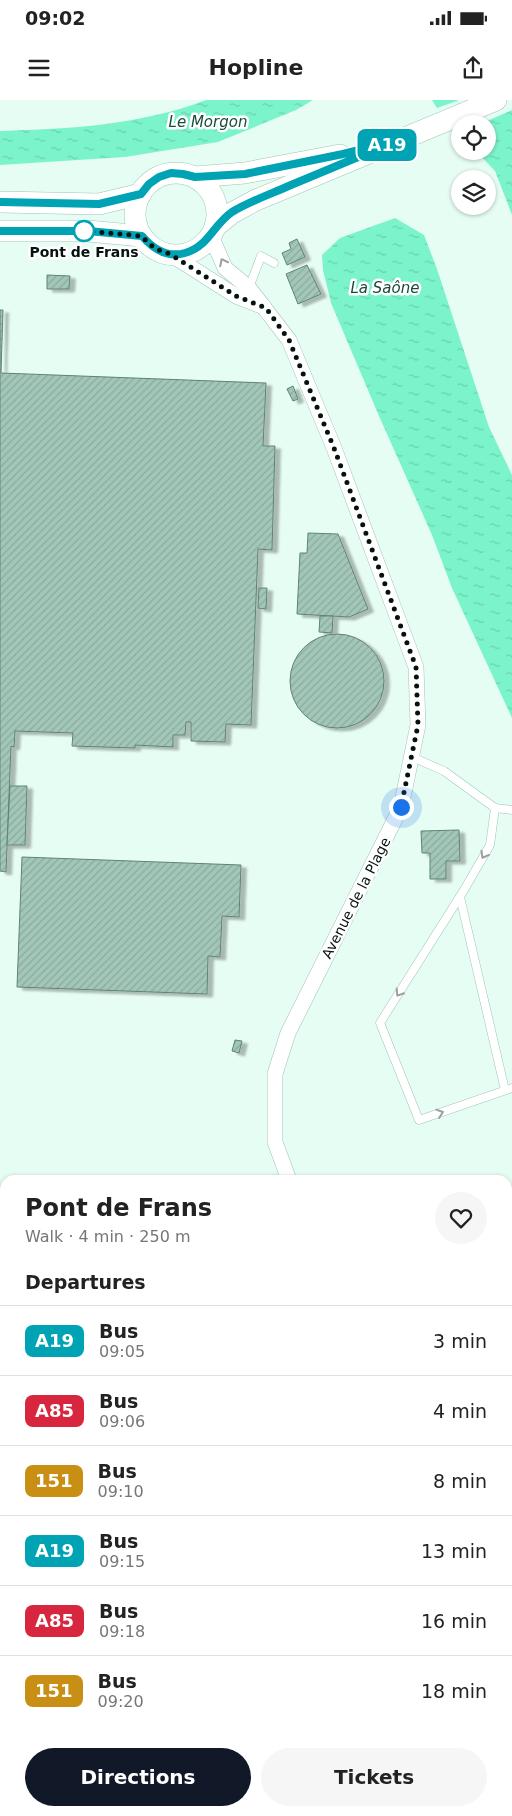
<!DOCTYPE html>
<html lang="en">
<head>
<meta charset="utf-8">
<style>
	:root { --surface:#fff; --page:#f6f6f6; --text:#222; --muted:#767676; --line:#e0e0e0; --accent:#111827 }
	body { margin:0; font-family:"DejaVu Sans",sans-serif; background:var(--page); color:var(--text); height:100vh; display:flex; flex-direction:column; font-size:19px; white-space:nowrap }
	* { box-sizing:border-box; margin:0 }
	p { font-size:16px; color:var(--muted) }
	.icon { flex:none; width:28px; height:28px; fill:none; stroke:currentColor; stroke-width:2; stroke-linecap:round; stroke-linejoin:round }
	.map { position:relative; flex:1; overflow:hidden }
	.panel { position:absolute; left:0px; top:1075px; width:512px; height:641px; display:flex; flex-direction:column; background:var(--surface); border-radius:15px 15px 0 0; box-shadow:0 1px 4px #0004 }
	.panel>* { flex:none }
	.badge { padding:0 10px; border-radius:8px; font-size:18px; line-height:32px }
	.fabs { position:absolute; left:451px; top:15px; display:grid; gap:10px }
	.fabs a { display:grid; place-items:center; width:45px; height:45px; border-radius:50%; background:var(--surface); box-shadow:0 1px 4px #0004; font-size:25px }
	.you { position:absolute; width:25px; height:25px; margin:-12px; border:4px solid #fff; border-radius:50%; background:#1a73e8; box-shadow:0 0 0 8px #1a73e833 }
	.map>.badge { position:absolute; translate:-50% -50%; box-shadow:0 0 0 2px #fff }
	h2 { padding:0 25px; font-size:19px; line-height:45px }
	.round { display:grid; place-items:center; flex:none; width:52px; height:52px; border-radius:26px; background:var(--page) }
	.overview { display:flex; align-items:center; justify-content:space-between; height:85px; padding:0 25px }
	h1 { font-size:24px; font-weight:700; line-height:38px }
	.button { display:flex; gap:10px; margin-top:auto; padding:10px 25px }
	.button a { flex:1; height:58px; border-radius:30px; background:var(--accent); color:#fff; font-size:20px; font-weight:700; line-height:58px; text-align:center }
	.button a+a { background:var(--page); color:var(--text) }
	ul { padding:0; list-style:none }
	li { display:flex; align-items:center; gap:15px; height:70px; padding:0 25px; border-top:1px solid var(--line) }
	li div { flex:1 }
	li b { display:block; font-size:19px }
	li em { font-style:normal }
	li .badge { min-width:55px; font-weight:700; text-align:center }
	.status { display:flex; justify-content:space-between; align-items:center; height:35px; padding:0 25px; background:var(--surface); direction:ltr }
	.status svg { height:14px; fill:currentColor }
	header { display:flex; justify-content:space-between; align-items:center; height:65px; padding:0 25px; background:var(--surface); font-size:22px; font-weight:700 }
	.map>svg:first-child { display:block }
	.water { fill:url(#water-ripples) }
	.pier { fill:#e6fdf3 }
	.building { fill:url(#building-hatch); stroke:#608375; filter:url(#shadow) }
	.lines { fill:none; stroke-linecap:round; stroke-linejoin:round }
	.service-casing { stroke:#9fc4b5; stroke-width:9 }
	.minor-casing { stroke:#9fc4b5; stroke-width:16 }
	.secondary-casing { stroke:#9fc4b5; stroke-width:22 }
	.service { stroke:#fff; stroke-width:8 }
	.minor { stroke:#fff; stroke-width:15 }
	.secondary { stroke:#fff; stroke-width:21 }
	.oneway { stroke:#9ba19f }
	.line-casing { stroke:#fff; stroke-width:11 }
	.line { stroke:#00a3b4; stroke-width:8 }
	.walk { stroke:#05130e; stroke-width:5; stroke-dasharray:0 9 }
	.stop-dot { fill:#fff; stroke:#00a3b4; stroke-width:2.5 }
	.labels { text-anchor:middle; stroke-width:5; stroke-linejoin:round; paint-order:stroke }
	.stop-label { font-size:14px; font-weight:bold; fill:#05130e; stroke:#fff }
	.street-label { font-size:14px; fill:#05130e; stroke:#fff }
	.water-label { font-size:15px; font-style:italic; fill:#174b3b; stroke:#fff }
</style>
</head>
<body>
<div class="status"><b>09:02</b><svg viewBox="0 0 49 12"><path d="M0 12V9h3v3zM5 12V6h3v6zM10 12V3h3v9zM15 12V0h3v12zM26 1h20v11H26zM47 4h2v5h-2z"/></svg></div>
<header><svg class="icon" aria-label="menu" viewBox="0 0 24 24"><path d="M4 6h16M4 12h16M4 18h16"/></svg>Hopline<svg class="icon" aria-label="share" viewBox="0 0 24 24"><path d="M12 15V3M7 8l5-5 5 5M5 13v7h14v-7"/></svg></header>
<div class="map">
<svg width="512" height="1716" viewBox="0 0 512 1716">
	<defs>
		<pattern id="water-ripples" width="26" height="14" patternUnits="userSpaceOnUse" patternTransform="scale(1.25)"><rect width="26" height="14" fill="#7cf4cb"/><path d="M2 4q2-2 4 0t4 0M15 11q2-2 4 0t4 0" fill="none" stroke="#6ad0ad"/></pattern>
		<pattern id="building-hatch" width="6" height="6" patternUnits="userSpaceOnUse" patternTransform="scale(1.25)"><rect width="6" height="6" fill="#a2c7b8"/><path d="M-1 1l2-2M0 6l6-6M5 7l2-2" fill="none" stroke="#8aaa9d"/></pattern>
		<filter id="shadow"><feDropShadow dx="5.5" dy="3" stdDeviation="1" flood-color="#0004"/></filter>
	</defs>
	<rect width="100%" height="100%" fill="#e6fdf3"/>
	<g class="water">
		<path d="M 206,0 L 313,0 L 296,10 L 218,42 L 125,57 L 0,65 L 0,31 C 69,29 141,25 206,0 Z"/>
		<polygon points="432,0 512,0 512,115 495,71 476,51 488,51 488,24 467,24 457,1 437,8"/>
		<polygon points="395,118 424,135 437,169 489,327 512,375 512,618 452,488 432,435 379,316 331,203 323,170 322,155 340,138"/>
	</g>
	<polygon class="pier" points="457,0 512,0 512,10 480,24 467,24"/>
	<g class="building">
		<polygon points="297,139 305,157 287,165 282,153 291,149 289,143"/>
		<polygon points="307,165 321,194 298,204 286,174"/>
		<polygon points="47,175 70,176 69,189 47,189"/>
		<polygon points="0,210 3,210 1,273 266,283 263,346 275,346 272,450 258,449 251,625 226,624 225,642 191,641 191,622 186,622 185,635 173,635 173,647 135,645 135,648 72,646 73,633 15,631 14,647 11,646 6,772 0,771"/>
		<polygon points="293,286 298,299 293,301 287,289"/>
		<polygon points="308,433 338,434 368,509 349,517 297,514 300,453 307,453"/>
		<polygon points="259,488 267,488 266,509 258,508"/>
		<polygon points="320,516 333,516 332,533 319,532"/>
		<circle cx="337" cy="581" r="47"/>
		<polygon points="10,686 27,686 25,745 7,745"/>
		<polygon points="459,730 460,761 446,761 446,779 430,779 430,753 422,753 421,731"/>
		<polygon points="22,757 241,765 239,817 222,816 220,857 208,856 207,894 17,887"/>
		<polygon points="235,940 242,941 239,953 232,951"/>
		<polygon points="0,1098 5,1099 5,1217 0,1217"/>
		<rect x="0" y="1244" width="5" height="52"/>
		<polygon points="508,1305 512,1317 512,1358 508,1360"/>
		<polygon points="512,1395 512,1435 508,1437 508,1397"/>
		<polygon points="0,1486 5,1488 5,1604 0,1603"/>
		<polygon points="413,1711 465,1711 467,1716 401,1716"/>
	</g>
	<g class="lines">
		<defs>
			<g id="service">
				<polyline points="249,188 261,156 274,163"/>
				<polyline points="412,657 444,671 495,708 512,710"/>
				<polyline points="495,708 490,745 464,790 380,923 419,1020 512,988"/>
				<polyline points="460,797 505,990"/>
			</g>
			<g id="minor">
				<polyline points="211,136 225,168 249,188 289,240 334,348 416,567 418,625 401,707 288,933 275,974 275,1042 289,1080"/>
				<polyline points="170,154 236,196 264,207"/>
				<polyline points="508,1706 511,1716"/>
			</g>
			<g id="secondary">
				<circle cx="176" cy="114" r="41"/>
				<polyline points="195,77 245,73 340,55"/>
				<polyline points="0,102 99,104 141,94"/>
				<polyline points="215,127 232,113 256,100 496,0"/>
				<polyline points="0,131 88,131 142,136"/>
			</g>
		</defs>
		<use href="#service" class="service-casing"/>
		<use href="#minor" class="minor-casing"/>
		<use href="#secondary" class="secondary-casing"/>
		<use href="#service" class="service"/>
		<use href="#minor" class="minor"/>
		<use href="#secondary" class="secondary"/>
	</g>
	<defs><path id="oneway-chevron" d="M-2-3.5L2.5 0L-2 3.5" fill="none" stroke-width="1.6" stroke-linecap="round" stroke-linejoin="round" transform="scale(1.25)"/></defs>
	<g class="oneway">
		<use href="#oneway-chevron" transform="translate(223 162) rotate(-117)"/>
		<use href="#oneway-chevron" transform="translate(484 755) rotate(119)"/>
		<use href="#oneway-chevron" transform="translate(399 893) rotate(123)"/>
		<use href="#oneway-chevron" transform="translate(440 1013) rotate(-19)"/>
	</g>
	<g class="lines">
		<defs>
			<path id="line" d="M 0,102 L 99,104 L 141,94 L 149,84 L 159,77 L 171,73 L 183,74 L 195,77 L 245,74 L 343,54 L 399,40 C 363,55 327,70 291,85 C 271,94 250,101 232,112 C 213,125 208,147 185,153 C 167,158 153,149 142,136 L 88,131 L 0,131"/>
		</defs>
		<use href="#line" class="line-casing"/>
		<use href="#line" class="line"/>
		<path class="walk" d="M 84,131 L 142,136 C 150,146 157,150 170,154 L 236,196 L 266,208 L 289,240 L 334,348 L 416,567 L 418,625 L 401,707"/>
	</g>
	<circle class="stop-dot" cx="84" cy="131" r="10"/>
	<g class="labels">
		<g class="stop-label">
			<text x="84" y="157">Pont de Frans</text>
		</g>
		<g class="street-label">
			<text transform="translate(356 798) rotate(-63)" y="5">Avenue de la Plage</text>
		</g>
		<g class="water-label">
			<text x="208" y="27">Le Morgon</text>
			<text x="385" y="193">La Saône</text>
		</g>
	</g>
</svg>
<div class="fabs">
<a><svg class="icon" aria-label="locate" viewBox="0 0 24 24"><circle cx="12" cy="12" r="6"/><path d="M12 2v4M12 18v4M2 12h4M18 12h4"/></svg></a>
<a><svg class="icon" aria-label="layers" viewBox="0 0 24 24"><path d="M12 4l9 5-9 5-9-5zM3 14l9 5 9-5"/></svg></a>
</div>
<div class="you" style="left:401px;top:707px"></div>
<b class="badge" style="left:387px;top:45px;background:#00a3b4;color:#fff">A19</b>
<section class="panel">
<div class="overview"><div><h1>Pont de Frans</h1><p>Walk · 4 min · 250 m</p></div><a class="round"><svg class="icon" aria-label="heart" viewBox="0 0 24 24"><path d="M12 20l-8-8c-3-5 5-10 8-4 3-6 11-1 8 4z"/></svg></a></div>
<h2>Departures</h2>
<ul>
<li><span class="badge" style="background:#00a3b4;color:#fff">A19</span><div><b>Bus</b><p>09:05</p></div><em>3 min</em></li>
<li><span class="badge" style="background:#d7263d;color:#fff">A85</span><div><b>Bus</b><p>09:06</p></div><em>4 min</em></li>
<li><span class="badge" style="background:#c98f15;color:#fff">151</span><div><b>Bus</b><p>09:10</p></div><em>8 min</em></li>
<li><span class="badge" style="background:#00a3b4;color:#fff">A19</span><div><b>Bus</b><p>09:15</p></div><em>13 min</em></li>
<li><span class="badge" style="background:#d7263d;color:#fff">A85</span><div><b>Bus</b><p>09:18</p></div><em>16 min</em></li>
<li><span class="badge" style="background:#c98f15;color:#fff">151</span><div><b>Bus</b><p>09:20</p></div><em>18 min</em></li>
</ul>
<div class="button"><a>Directions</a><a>Tickets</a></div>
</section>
</div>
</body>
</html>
